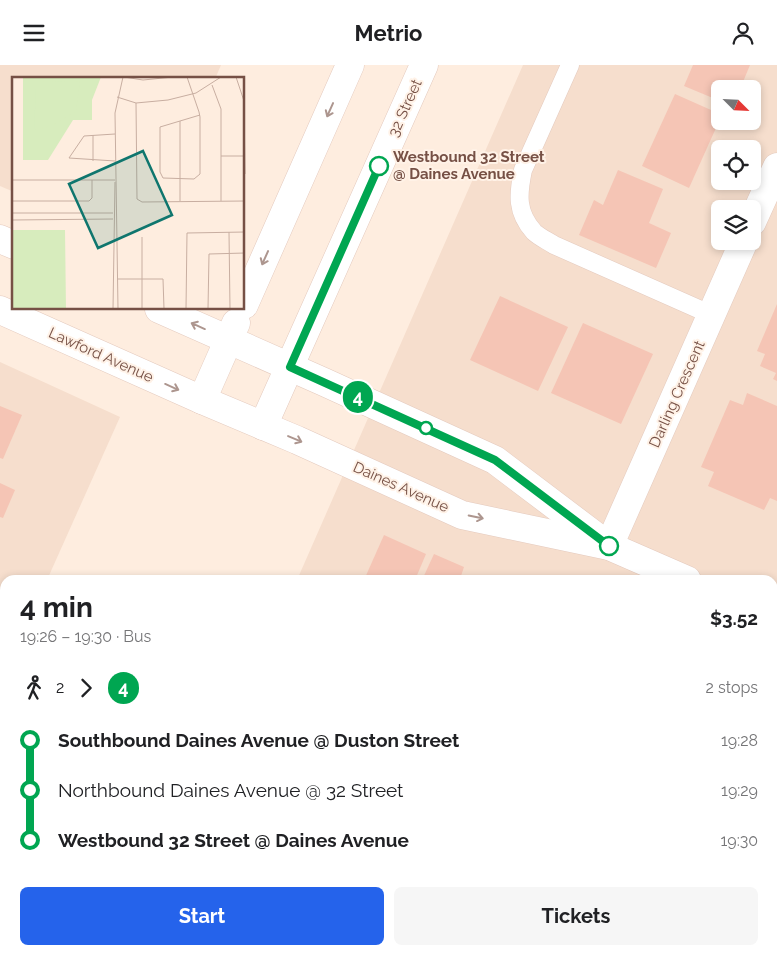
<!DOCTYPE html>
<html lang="en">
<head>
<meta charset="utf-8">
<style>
	:root { --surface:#fff; --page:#f6f6f6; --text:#202124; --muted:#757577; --accent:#2563eb }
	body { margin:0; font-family:Raleway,sans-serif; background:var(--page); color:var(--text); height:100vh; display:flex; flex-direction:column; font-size:19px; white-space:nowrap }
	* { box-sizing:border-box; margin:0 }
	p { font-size:16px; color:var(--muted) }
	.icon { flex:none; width:28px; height:28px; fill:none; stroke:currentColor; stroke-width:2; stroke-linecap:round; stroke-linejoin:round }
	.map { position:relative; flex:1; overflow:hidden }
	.drawer { position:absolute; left:0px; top:510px; width:778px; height:380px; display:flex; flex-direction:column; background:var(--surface); border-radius:15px 15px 0 0; box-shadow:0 2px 8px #0003 }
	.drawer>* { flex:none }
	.badge { padding:0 10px; border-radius:16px; font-size:18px; line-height:32px }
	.needle { width:32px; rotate:114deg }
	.controls { position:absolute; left:711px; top:15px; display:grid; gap:10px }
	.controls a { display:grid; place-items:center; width:50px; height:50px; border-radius:8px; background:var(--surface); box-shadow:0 2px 8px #0003; font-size:25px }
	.map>.badge { position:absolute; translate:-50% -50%; box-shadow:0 0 0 2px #fff }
	.legs { display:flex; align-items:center; gap:8px; height:55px; padding:0 20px; font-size:16px }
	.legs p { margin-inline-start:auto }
	.overview { display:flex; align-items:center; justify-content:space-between; height:85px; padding:0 20px }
	h1 { font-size:28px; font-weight:700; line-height:38px }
	.primary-button { display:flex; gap:10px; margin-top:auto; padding:10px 20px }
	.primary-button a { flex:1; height:58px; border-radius:8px; background:var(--accent); color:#fff; font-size:20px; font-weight:700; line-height:58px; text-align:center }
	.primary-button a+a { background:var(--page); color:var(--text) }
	ul { padding:0 20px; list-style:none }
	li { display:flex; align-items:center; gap:18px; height:50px; font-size:19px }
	li i { display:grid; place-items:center; width:8px; height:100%; margin:0 6px; background:currentColor }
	li i::after { content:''; width:12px; height:12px; margin:-6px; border:4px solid; border-radius:50%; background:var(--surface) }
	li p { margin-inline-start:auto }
	li:first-child i { background:linear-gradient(#0000 50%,currentColor 0) }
	li:last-child i { background:linear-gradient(currentColor 50%,#0000 0) }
	header { display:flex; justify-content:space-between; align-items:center; height:65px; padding:0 20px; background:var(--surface); font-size:22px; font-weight:700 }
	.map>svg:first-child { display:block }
	.residential { fill:#f6decd; fill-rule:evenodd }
	.building { fill:#f5c5b5 }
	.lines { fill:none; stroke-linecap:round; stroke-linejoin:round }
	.service-casing { stroke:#e4cabe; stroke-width:19 }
	.minor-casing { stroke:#e4cabe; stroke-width:29 }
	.tertiary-casing { stroke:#e4cabe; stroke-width:29 }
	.service { stroke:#fff; stroke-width:18 }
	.minor { stroke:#fff; stroke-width:28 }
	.tertiary { stroke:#fff; stroke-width:28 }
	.oneway { stroke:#ad968f }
	.line-1-casing { stroke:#fff; stroke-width:11 }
	.line-1 { stroke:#00a651; stroke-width:8 }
	.stop-1-dot { fill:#fff; stroke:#00a651; stroke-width:2.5 }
	.labels { text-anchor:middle; stroke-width:4; stroke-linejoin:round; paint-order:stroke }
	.street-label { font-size:15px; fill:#765045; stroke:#fff2e7 }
	.stop-label { font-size:15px; font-weight:bold; fill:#765045; stroke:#fff2e7; text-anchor:start }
	.inset-road { fill:none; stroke:#c8aea1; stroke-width:1 }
	.view { fill:#0f766e; fill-opacity:0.15; stroke:#0f766e; stroke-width:2.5 }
	.inset-edge { fill:none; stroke:#765045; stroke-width:2.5 }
</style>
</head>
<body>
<header><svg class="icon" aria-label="menu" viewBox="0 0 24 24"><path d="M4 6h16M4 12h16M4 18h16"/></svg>Metrio<svg class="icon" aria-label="person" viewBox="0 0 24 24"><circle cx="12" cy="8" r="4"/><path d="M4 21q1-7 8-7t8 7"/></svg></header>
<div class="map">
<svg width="777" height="890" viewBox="0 0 777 890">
	<rect width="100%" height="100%" fill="#feeddf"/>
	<g class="residential">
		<polygon points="0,0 221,0 215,14 14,14 14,127 0,121"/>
		<path d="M 523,0 L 777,0 L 777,890 L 131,890 L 134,885 L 772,885 L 772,515 L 297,515 ZM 720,24 L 752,24 L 752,56 L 720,56 ZM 720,84 L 752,84 L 752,116 L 720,116 ZM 720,144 L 752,144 L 752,176 L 720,176 Z"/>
		<polygon points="0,297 120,352 47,515 5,515 5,608 0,620"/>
	</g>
	<g class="building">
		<polygon points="693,0 750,0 740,24 720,24 720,36 684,21"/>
		<polygon points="675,29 720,49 720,54 689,123 642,101"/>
		<polygon points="618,105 663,124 649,158 671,168 656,203 579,170 594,135 603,140"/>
		<polygon points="500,231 568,262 538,326 470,295"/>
		<polygon points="777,239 777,316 773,314 776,308 760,301 765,289 757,286"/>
		<polygon points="583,258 653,289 621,359 551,328"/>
		<polygon points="747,328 777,341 777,436 770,433 764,445 708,421 714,407 701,402 730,335 743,340"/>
		<polygon points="0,341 22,350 3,394 0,393"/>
		<polygon points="0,418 15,425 3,453 0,452"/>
		<polygon points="384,470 426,489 415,515 364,515"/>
		<polygon points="434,489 464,502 461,511 471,515 422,515"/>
		<polygon points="777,652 777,712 772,709 772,661"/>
		<polygon points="296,885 346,885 339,890 300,890"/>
		<polygon points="539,885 565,885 563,890 549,890"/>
		<polygon points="574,885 622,885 620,890 571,890"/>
		<polygon points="632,885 676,885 674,890 630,890"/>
		<polygon points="684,885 700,885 712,890 682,890"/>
	</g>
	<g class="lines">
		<defs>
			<g id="service">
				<path d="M 570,0 L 523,105 C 518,129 516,147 534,167 C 539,172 548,176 554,180 L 712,250"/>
				<polyline points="772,807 777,809"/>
				<polyline points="173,890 175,885"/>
			</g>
			<g id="minor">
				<polyline points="752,157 777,102"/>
				<polyline points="609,481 744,176"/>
			</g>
			<g id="tertiary">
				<polyline points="0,174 14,180"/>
				<polyline points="244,240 350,0"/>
				<polyline points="159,244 324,317 495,395 602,476"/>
				<polyline points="0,245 202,335 297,375 462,450 609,481 687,515"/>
				<polyline points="202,335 236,258"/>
				<polyline points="263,361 424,0"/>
				<polyline points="772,552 777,554"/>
			</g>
		</defs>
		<use href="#service" class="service-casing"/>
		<use href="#minor" class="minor-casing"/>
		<use href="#tertiary" class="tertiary-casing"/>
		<use href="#service" class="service"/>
		<use href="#minor" class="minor"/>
		<use href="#tertiary" class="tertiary"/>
	</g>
	<defs><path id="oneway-shaft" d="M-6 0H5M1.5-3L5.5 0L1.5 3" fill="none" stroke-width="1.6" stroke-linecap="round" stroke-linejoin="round" transform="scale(1.25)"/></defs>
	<g class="oneway">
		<use href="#oneway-shaft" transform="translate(330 45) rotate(114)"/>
		<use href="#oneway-shaft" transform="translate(265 193) rotate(114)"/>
		<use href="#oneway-shaft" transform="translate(198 261) rotate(-156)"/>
		<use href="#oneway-shaft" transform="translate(172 322) rotate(24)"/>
		<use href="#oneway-shaft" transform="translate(295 374) rotate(23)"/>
		<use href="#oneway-shaft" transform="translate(476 452) rotate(12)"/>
	</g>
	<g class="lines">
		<defs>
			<polyline id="line-1" points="379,101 290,302 495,395 609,481"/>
		</defs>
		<use href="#line-1" class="line-1-casing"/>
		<use href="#line-1" class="line-1"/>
	</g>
	<g class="stop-1-dot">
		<circle cx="379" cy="101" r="9"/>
		<circle cx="426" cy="363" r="6"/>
		<circle cx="609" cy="481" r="9"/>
	</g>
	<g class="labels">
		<g class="street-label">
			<text transform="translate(405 43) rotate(-66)" y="5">32 Street</text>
			<text transform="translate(101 290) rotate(24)" y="5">Lawford Avenue</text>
			<text transform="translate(677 329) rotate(-66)" y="5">Darling Crescent</text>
			<text transform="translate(401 422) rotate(24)" y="5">Daines Avenue</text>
		</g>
		<g class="stop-label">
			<text x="393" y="97">Westbound 32 Street<tspan x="393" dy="17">@ Daines Avenue</tspan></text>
		</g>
	</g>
	<g transform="translate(12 12)">
		<rect width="232" height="232" fill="#feeddf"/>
		<path d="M 11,0 L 89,0 L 80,23 L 80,43 L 61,43 L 36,83 L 11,83 ZM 0,153 L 53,153 L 54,232 L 0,232 Z" fill="#d7ecbd"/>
		<path d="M 68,4 L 64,34 L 39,49 L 22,53 L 24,12 L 28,5 ZM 19,217 L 48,218 L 48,232 L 19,232 Z" fill="#d7ecbd"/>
		<path class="inset-road" d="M 112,0 L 131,3 L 161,0M 175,0 L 187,35 L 188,40 L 188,97 L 182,102 L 151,101 L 148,95 L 148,50 L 188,38M 224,0 L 232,24 L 233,97M 200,8 L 209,32 L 209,79 L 233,79M 105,20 L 124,26 L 156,23 L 184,16 L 209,0M 124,26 L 125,122 L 130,125 L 233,124M 168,44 L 168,124M 103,57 L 72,59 L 57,81 L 103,84M 81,58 L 81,84M 0,103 L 103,103M 0,124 L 77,124 L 80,121 L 80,103M 209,124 L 209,79M 0,136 L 101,136M 0,143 L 101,142M 217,155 L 218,232M 130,160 L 130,232M 105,202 L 151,202 L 152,232M 101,232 L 103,105M 106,232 L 103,36 L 111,0M 174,232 L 175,156 L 233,155M 196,232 L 197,177 L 233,176"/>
		<path class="view" d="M 131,74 L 160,138 L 86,171 L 57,107 Z"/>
		<rect width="232" height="232" class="inset-edge"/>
	</g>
</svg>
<div class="controls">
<a><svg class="needle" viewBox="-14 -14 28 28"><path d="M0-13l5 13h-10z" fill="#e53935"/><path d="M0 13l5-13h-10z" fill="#757577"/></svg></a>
<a><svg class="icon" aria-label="locate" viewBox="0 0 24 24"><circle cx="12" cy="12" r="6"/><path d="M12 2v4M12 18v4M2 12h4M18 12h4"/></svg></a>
<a><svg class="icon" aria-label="layers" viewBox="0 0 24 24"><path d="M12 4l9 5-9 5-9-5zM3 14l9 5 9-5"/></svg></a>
</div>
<b class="badge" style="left:358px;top:332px;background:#00a651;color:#fff">4</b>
<section class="drawer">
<div class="overview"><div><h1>4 min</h1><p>19:26 – 19:30 · Bus</p></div><b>$3.52</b></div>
<div class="legs"><svg class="icon" aria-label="walk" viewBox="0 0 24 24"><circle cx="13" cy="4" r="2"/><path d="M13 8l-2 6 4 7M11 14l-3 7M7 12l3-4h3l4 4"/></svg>2<svg class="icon" aria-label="forward" viewBox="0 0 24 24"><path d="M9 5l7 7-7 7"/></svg><b class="badge" style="background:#00a651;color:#fff">4</b><p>2 stops</p></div>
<ul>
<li><i style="color:#00a651"></i><b>Southbound Daines Avenue @ Duston Street</b><p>19:28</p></li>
<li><i style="color:#00a651"></i><span>Northbound Daines Avenue @ 32 Street</span><p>19:29</p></li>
<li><i style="color:#00a651"></i><b>Westbound 32 Street @ Daines Avenue</b><p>19:30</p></li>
</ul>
<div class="primary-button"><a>Start</a><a>Tickets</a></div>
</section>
</div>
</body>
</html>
